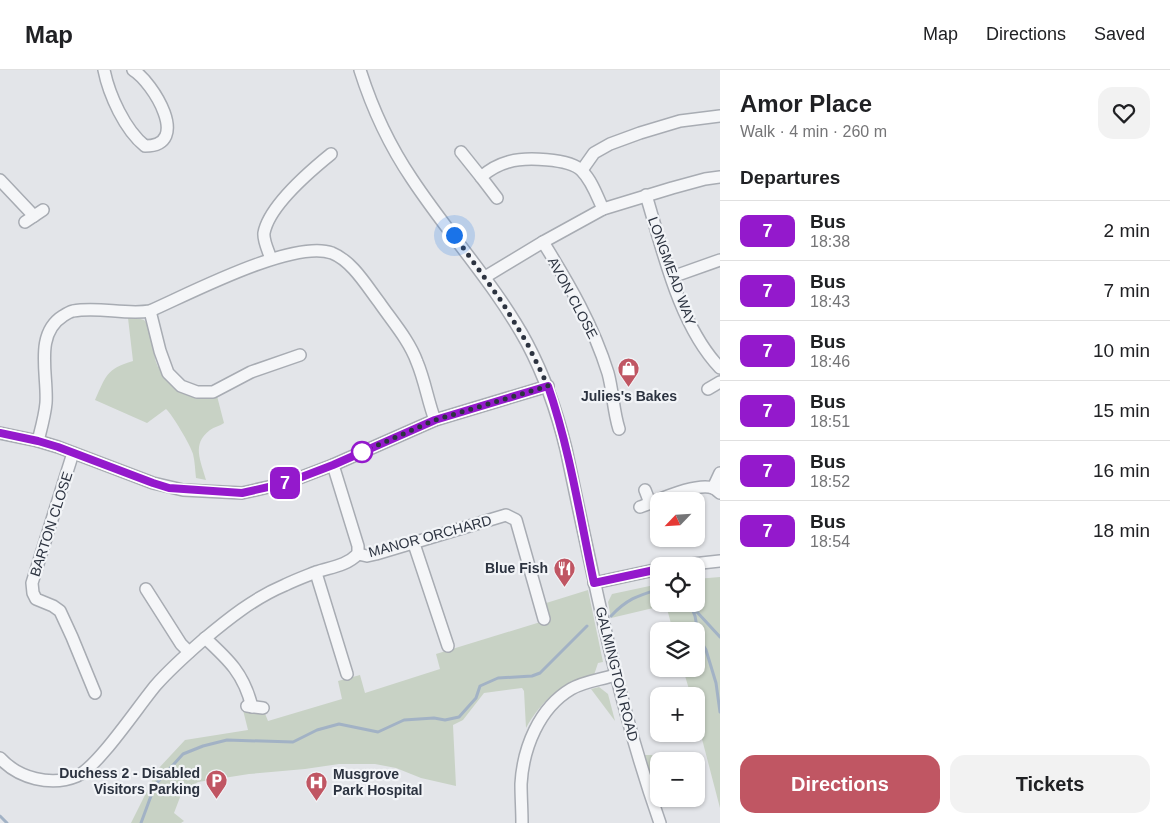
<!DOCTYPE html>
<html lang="en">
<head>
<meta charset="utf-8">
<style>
	:root { --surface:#fff; --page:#f2f2f2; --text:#202124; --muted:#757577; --line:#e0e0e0; --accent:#c05663 }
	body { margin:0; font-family:Helvetica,sans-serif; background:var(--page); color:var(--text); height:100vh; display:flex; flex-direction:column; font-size:19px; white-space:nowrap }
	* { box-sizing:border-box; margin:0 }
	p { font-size:16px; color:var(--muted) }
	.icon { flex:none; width:28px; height:28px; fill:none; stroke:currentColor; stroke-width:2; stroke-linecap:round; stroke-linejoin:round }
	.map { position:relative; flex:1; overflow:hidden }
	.sheet { display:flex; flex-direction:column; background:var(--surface); width:450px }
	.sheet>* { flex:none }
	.badge { padding:0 10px; border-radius:8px; font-size:18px; line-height:32px }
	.needle { width:32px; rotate:245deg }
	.controls { position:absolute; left:650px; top:422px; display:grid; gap:10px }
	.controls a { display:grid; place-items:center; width:55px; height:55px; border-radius:10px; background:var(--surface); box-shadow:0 1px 4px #0004; font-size:25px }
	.you { position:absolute; width:25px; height:25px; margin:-12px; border:4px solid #fff; border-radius:50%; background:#1a73e8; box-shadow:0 0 0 8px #1a73e833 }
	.map>.badge { position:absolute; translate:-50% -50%; box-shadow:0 0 0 2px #fff }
	h2 { padding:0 20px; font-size:19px; line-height:45px }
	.round { display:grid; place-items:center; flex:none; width:52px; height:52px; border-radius:15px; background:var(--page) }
	.headline { display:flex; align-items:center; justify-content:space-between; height:85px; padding:0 20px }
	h1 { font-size:24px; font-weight:600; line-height:38px }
	.cta { display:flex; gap:10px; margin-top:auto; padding:10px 20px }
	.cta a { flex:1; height:58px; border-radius:15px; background:var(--accent); color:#fff; font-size:20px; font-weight:600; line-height:58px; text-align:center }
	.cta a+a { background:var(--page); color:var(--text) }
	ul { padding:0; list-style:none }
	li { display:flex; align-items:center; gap:15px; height:60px; padding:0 20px; border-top:1px solid var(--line) }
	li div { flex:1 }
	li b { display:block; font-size:19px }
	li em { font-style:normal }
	li .badge { min-width:55px; font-weight:700; text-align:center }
	header { display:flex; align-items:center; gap:30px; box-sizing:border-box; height:70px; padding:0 25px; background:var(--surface); border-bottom:1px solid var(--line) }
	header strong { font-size:24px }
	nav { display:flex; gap:28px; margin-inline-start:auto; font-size:18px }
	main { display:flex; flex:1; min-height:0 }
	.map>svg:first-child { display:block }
	.green { fill:#c8d2c5 }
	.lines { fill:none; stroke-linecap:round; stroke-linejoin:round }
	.stream { stroke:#a2b2c5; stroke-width:3 }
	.street-casing { stroke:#a8acb3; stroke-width:14 }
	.street { stroke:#f5f6f8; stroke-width:11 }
	.line-casing { stroke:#fff; stroke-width:11 }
	.line { stroke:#9419cc; stroke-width:8 }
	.walk { stroke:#2c3340; stroke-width:5; stroke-dasharray:0 9 }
	.stop-dot { fill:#fff; stroke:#9419cc; stroke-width:2.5 }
	.labels { text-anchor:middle; stroke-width:4.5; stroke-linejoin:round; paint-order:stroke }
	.street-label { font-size:14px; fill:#2c3340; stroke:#f2f4f7 }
	.poi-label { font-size:14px; font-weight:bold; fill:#2c3340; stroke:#f2f4f7; text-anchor:end }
</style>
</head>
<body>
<header>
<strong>Map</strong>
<nav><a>Map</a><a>Directions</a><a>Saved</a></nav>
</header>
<main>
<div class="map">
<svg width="720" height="753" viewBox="0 0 720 753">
	<rect width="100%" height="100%" fill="#e3e5e9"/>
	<g class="green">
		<path d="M 128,248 C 132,249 140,248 144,250 C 150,255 154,284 156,292 L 158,297 L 160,296 L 165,306 L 217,326 L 224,353 C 220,356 214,357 210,360 C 191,374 201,391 206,410 L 196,408 C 195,400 195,392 193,384 C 191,376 172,344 166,339 L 147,353 L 95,330 C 106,306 106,299 133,291 Z"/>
		<polygon points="720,507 720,738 696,646 696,626 691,626 683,599 696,599 696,561 673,561 666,535 611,548 608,532 612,524 659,514 659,534 696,534 696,509"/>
		<path d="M 588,520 L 603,592 L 598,593 L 594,605 C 562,612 541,631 526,658 L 524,621 L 522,618 L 484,623 L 463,650 L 453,655 L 456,716 L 421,708 L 396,698 L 375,694 L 339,694 L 305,699 L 249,704 L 198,712 L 182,722 L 174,743 L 184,751 L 181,753 L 131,753 L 158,699 L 185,670 L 248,660 L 243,640 L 264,641 L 268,651 L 342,629 L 338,611 L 360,605 L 365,623 L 440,599 L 436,584 L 547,550 L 543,534 Z"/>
		<polygon points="599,617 608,624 615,651 591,619"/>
		<polygon points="645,685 652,685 661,691 659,691 659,729 667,729 664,734 659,734 643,686"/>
	</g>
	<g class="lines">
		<g class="stream">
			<polyline points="690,534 695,546 699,568 706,580 716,613 720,642"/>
			<polyline points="694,542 697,542 720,567"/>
			<path d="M 611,546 C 627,529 637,526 659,519"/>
			<polyline points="0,746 7,753"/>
			<polyline points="141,753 155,715 183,684 203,676 227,670 293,672 317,660 339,654 378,662 404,650 434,648 445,650 459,647 476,628 480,616 498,608 532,606 540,603 587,556"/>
		</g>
		<defs>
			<g id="street">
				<path d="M 104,0 C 109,25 125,60 145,76 C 192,76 153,12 133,0"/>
				<path d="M 360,0 C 372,38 389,75 412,109 C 449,165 495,214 527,273 C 545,307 557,342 566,379 C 593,505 617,631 660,753"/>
				<polyline points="461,82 481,107"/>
				<polyline points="582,100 594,83 610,74 640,63 680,51 720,46"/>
				<polyline points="0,110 34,146"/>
				<path d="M 646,125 C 663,181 679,255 720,298"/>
				<path d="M 497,128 L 481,107 C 489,100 497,95 508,92 C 524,87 570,88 582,101 C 592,111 597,126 603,139"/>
				<polyline points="25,152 43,140"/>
				<path d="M 543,172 C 569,214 593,255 608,303 C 613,321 613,340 619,359"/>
				<path d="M 271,189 C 269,182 263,171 264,163 C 269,136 310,101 331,84"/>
				<polyline points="485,207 543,172 603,139 672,118 705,109 720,107"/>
				<polyline points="672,207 720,190"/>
				<polyline points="150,241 160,281 168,303 181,316 197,322 213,322 251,302 300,285"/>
				<polyline points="708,319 720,312"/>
				<polyline points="0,363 38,371 58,377 153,413 183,420 242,423 286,413 333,395 435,350 548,316"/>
				<path d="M 38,371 C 41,359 45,345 46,333 C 48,305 34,264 63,246 C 66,244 69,242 73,241 C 98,236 124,245 150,241 C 189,224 293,169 332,183 C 352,191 366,215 379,232 C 392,251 409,270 417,292 C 425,311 428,332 435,350"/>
				<polyline points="73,383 32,513 33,523 36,529 53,536 60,541 72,567 95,623"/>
				<polyline points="333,395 358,476 358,484"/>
				<polyline points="713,418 720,403"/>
				<polyline points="645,420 650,433"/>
				<path d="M 640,437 C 657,431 696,412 713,418 C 716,419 718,422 720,423"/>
				<polyline points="414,474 448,576"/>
				<polyline points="674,496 720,491"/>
				<polyline points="316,503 347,604"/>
				<polyline points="594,513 659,499"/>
				<polyline points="146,519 181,574 189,582"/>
				<path d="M 205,568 C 229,590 244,604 252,637"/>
				<polyline points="247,636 263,638"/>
				<path d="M 0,688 C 18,708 51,717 77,706 C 98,697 139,635 156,615 C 170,599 187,584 203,570 C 228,549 254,528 285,515 C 295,510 306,506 316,502 C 331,497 346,496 358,484 L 367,486 L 376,484 L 506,445 L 516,450 L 544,549"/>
				<path d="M 522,753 C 522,740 521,727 521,714 C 523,678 539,638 571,619 C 585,611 600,610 615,605"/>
			</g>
		</defs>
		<use href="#street" class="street-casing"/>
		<use href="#street" class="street"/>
	</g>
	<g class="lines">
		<defs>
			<path id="line" d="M 0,363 L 38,371 L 58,377 L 153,413 L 169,418 L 242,423 L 286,413 L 333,395 L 435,350 L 548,316 C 570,380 580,447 594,513 L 659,499"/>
		</defs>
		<use href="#line" class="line-casing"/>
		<use href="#line" class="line"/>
		<polyline class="walk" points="362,382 435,350 548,316 527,273 502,232 454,165"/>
	</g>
	<defs>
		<symbol id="shop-pin" viewBox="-11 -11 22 30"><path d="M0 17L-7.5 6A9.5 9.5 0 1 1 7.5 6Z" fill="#c05663" stroke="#f2f4f7"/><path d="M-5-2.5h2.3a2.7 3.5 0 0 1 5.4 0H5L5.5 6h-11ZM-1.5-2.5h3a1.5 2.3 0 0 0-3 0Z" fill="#fff"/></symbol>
		<symbol id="restaurant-pin" viewBox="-11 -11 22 30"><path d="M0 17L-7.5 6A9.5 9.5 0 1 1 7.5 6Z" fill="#c05663" stroke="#f2f4f7"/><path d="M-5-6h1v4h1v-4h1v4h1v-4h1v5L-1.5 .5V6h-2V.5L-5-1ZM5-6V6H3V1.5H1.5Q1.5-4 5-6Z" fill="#fff"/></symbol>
		<symbol id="parking-pin" viewBox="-11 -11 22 30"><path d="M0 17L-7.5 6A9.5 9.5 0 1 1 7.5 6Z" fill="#c05663" stroke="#f2f4f7"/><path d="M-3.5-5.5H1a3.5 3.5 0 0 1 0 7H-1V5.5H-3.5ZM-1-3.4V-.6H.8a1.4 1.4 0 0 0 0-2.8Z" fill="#fff"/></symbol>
		<symbol id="hospital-pin" viewBox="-11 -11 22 30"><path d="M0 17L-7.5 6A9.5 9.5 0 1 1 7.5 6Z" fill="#c05663" stroke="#f2f4f7"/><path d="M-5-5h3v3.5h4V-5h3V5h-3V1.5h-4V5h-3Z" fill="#fff"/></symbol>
	</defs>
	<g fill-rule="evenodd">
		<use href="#shop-pin" x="616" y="286" width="25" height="34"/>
		<use href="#restaurant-pin" x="552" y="486" width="25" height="34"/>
		<use href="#parking-pin" x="204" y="698" width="25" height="34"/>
		<use href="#hospital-pin" x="304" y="700" width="25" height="34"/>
	</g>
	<circle class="stop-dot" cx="362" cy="382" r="10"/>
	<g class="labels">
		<g class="street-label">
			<text transform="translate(672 201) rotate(70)" y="5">LONGMEAD WAY</text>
			<text transform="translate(573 228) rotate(62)" y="5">AVON CLOSE</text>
			<text transform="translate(51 454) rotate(-72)" y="5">BARTON CLOSE</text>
			<text transform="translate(430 466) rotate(-15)" y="5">MANOR ORCHARD</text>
			<text transform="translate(617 604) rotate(76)" y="5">GALMINGTON ROAD</text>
		</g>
		<g class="poi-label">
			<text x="629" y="331" text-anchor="middle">Julies's Bakes</text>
			<text x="548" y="503">Blue Fish</text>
			<text x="200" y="708">Duchess 2 - Disabled<tspan x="200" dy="16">Visitors Parking</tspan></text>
			<text x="333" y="709" text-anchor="start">Musgrove<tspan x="333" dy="16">Park Hospital</tspan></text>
		</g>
	</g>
</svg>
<div class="controls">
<a><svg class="needle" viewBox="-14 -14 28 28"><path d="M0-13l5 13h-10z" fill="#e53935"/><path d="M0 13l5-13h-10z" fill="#757577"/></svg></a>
<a><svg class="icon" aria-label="locate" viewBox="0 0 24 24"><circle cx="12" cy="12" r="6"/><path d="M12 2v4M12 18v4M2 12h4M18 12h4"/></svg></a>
<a><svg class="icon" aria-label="layers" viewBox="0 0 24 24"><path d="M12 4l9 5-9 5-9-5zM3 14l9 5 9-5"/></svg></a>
<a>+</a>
<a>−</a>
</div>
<div class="you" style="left:454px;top:165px"></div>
<b class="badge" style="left:285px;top:413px;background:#9419cc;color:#fff">7</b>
</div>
<section class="sheet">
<div class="headline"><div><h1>Amor Place</h1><p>Walk · 4 min · 260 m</p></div><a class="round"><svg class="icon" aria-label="heart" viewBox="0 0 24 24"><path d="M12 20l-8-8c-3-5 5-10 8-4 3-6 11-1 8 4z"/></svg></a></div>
<h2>Departures</h2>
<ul>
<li><span class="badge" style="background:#9419cc;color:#fff">7</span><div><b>Bus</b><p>18:38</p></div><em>2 min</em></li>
<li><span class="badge" style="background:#9419cc;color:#fff">7</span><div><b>Bus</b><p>18:43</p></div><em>7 min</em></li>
<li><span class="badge" style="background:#9419cc;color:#fff">7</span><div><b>Bus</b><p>18:46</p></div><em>10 min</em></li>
<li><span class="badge" style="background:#9419cc;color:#fff">7</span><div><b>Bus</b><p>18:51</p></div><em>15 min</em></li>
<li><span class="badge" style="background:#9419cc;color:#fff">7</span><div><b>Bus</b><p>18:52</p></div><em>16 min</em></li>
<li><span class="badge" style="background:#9419cc;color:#fff">7</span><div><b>Bus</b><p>18:54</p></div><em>18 min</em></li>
</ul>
<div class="cta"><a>Directions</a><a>Tickets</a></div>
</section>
</main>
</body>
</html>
